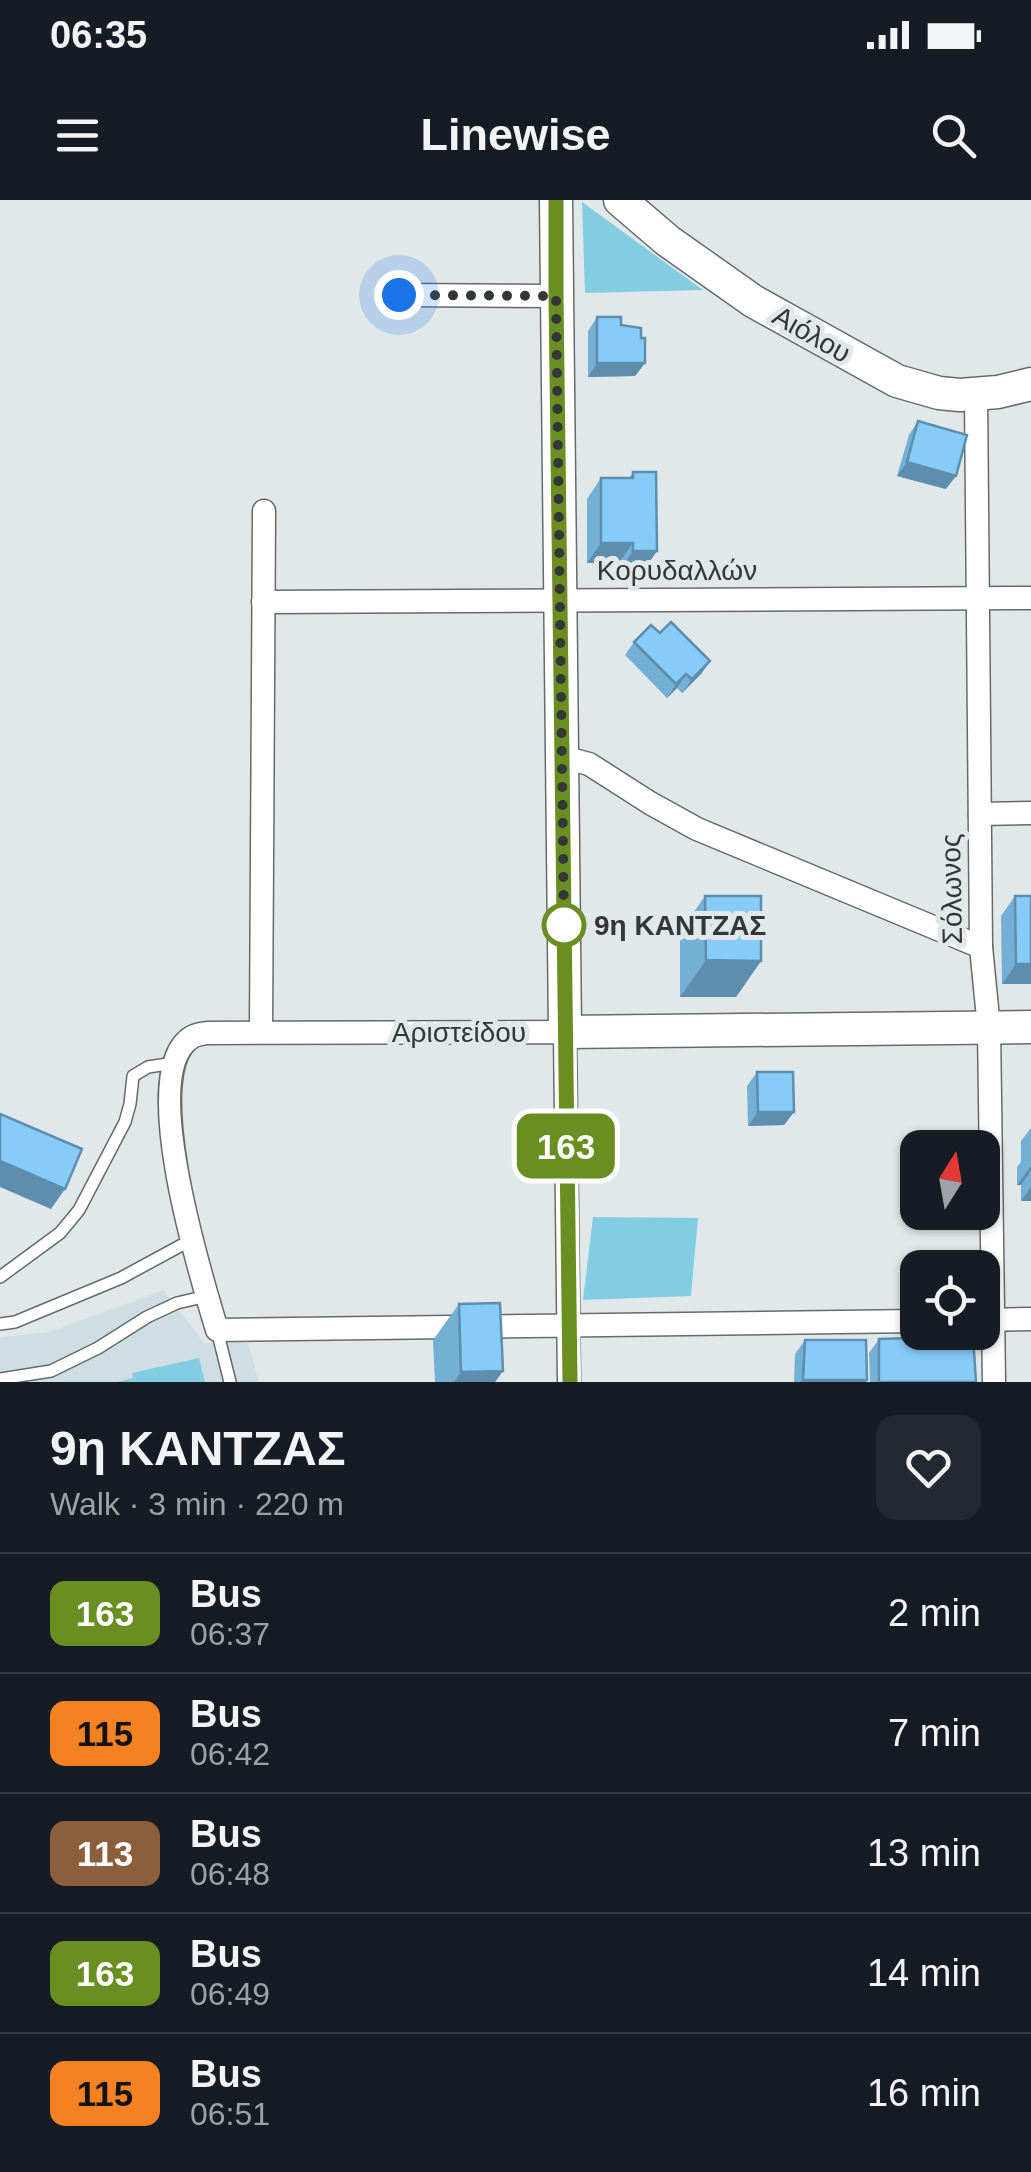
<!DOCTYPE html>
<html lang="en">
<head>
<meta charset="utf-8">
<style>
	:root { --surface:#171b24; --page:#242831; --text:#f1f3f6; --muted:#9ea1a6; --line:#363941 }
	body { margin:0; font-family:Helvetica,sans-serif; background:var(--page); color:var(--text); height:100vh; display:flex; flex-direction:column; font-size:38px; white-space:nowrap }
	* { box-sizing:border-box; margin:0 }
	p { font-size:32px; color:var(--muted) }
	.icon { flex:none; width:55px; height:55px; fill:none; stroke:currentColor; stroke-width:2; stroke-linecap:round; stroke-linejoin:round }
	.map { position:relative; height:1182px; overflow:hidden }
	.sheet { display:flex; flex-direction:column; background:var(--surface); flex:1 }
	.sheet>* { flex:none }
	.badge { padding:0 20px; border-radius:15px; font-size:35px; line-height:65px }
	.needle { width:65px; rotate:11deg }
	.fabs { position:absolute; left:900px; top:930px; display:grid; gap:20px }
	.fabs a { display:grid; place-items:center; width:100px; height:100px; border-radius:20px; background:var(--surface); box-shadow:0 2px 8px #0004; font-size:50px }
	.you { position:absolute; width:50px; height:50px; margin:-25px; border:8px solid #fff; border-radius:50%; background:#1a73e8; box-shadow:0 0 0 15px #1a73e833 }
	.map>.badge { position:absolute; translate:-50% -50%; box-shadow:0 0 0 5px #fff }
	.round { display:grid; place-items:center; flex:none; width:105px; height:105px; border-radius:20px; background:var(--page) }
	.head { display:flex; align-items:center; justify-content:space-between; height:170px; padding:0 50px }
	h1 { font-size:48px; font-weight:700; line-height:75px }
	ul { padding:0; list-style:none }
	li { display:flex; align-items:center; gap:30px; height:120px; padding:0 50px; border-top:2px solid var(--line) }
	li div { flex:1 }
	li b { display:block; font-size:38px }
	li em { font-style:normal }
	li .badge { min-width:110px; font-weight:700; text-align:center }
	.status { display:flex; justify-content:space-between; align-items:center; height:70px; padding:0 50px; background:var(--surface); direction:ltr }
	.status svg { height:28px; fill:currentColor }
	header { display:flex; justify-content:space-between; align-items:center; height:130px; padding:0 50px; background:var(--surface); font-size:45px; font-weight:700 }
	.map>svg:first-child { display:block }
	.built { fill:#cfdee3 }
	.green { fill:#83cde3 }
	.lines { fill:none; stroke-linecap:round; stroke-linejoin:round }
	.lane-casing { stroke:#656b6d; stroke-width:14 }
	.street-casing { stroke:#656b6d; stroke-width:25 }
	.secondary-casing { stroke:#656b6d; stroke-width:35 }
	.lane { stroke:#fff; stroke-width:11 }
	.street { stroke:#fff; stroke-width:22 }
	.secondary { stroke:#fff; stroke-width:32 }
	.wall { fill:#74afd5 }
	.shaded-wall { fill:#5e8eae }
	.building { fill:#87cbf8; stroke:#5e8eae; stroke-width:2.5 }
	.line-casing { stroke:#fff; stroke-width:22 }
	.line { stroke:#6b8e23; stroke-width:15 }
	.walk { stroke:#343738; stroke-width:10; stroke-dasharray:0 18 }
	.stop-dot { fill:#fff; stroke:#6b8e23; stroke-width:5 }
	.labels { text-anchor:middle; stroke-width:10; stroke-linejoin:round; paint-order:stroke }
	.street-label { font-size:28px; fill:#343738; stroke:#e1e8ea }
	.stop-label { font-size:28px; font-weight:bold; fill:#343738; stroke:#e1e8ea; text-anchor:start }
</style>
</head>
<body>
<div class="status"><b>06:35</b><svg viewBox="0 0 49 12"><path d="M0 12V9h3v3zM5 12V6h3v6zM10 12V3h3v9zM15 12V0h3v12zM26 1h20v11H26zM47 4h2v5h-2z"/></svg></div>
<header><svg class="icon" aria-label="menu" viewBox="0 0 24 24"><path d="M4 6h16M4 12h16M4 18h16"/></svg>Linewise<svg class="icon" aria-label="search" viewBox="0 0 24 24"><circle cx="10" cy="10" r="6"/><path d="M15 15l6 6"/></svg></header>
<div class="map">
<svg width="1031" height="1182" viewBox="0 0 1031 1182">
	<rect width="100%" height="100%" fill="#e1e8ea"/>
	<polygon class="built" points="164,1090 204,1143 248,1143 259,1182 0,1182 0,1137 49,1132"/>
	<g class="green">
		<polygon points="582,2 703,90 585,93"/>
		<polygon points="593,1017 698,1018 691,1096 583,1100"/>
		<polygon points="199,1158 205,1182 117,1182 133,1178 132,1173"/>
	</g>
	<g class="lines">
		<defs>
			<g id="lane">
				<polyline points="0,1077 60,1033 79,1010 125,922 130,904 133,876 148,867 174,863"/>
				<polyline points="0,1124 15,1122 121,1078 191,1040"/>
				<polyline points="217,1130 230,1182"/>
				<polyline points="0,1179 51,1171 98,1148 147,1117 177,1103 207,1096"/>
			</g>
			<g id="street">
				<polyline points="399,95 556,96"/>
				<polyline points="976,195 981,747 989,828 994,1182"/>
				<polyline points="263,402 1031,398"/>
				<polyline points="562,557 589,564 650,603 697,629 981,747"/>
				<polyline points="980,614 1031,613"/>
				<polyline points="261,831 264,311"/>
				<polyline points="982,1120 1031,1119"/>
				<path d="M 569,1182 L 565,832 L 207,833 C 202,834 197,834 192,837 C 136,870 202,1079 217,1130 L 918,1121"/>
			</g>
			<g id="secondary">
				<polyline points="556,0 565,832 1031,827"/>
				<polyline points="620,0 668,41 753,101 897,181 939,193 960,195 998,192 1031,184"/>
			</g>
		</defs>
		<use href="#lane" class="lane-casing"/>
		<use href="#street" class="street-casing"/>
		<use href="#secondary" class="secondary-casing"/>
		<use href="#lane" class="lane"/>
		<use href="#street" class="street"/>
		<use href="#secondary" class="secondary"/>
	</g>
	<g class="wall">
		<polygon points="597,117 621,125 641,138 645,163 635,176 588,177 588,131"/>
		<polygon points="918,221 946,289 897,276 909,235"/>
		<polygon points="633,272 657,351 643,371 619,371 619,363 587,363 587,299 601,278 629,278"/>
		<polygon points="660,433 710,461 701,474 682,493 677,488 667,498 625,455 634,442"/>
		<polygon points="705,696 761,761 736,797 680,797 680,732"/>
		<polygon points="1015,696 1031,696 1031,784 1002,784 1001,716"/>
		<polygon points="757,872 794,912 784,925 748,926 747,886"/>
		<polygon points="1031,928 1031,1001 1021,1001 1021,985 1017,985 1017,967 1021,962 1021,941"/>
		<polygon points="459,1104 503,1171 495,1182 435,1182 433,1140"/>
		<polygon points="879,1139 976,1182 870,1182 869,1153"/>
		<polygon points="805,1140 866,1182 794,1182 795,1154"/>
	</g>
	<g class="shaded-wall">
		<polygon points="597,163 645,163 635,176 588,177"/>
		<polygon points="907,262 956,276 946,289 897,276"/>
		<polygon points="601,343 633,343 619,363 587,363"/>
		<polygon points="633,351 657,351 643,371 619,371"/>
		<polygon points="710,461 701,474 682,493 692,479"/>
		<polygon points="686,474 677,488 667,498 676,484"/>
		<polygon points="706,760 761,761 736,797 680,797"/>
		<polygon points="1016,764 1031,764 1031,784 1002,784"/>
		<polygon points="758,912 794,912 784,925 748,926"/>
		<polygon points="0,961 65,989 51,1009 0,987"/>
		<polygon points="1031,966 1031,971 1021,985 1017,985"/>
		<polygon points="1031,987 1031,1001 1021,1001"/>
		<polygon points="503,1171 495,1182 454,1182 461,1172"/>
		<polygon points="803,1180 867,1180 866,1182 801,1182"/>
	</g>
	<g class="building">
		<polygon points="597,117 621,117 621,125 641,128 641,138 645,138 645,163 597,163"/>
		<polygon points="918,221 967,235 956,276 907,262"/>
		<polygon points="633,272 656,272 657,351 633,351 633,343 601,343 601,278 633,278"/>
		<polygon points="671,422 710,461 692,479 686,474 676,484 634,442 651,425 660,433"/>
		<polygon points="705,696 761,696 761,761 706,760"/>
		<polygon points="1015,696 1031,696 1031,764 1016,764"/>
		<polygon points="757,872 793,872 794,912 758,912"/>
		<polygon points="0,914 82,949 65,989 0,961"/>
		<polygon points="500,1103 503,1171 461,1172 459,1104"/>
		<polygon points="973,1136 976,1182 879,1182 879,1139"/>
		<polygon points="805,1140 866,1140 867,1180 803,1180"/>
	</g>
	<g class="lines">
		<defs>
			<polyline id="line" points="556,0 556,96 570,1182"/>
		</defs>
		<use href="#line" class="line-casing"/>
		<use href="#line" class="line"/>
		<polyline class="walk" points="399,95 556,96 564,725"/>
	</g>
	<circle class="stop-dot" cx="564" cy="725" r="20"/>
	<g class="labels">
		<g class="street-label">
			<text transform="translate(812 134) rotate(30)" y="10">Αιόλου</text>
			<text x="677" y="380">Κορυδαλλών</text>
			<text transform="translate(951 689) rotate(-91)" y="10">Σόλωνος</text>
			<text x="459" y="842">Αριστείδου</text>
		</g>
		<g class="stop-label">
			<text x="594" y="735">9η ΚΑΝΤΖΑΣ</text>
		</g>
	</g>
</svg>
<div class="fabs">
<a><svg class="needle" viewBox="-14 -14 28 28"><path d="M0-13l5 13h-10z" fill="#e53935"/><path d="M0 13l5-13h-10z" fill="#9ea1a6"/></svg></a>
<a><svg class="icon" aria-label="locate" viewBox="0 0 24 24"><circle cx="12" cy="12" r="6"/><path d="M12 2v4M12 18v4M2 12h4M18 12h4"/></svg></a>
</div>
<div class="you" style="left:399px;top:95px"></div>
<b class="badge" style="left:566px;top:946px;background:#6b8e23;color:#fff">163</b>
</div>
<section class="sheet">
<div class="head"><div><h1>9η ΚΑΝΤΖΑΣ</h1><p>Walk · 3 min · 220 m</p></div><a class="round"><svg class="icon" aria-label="heart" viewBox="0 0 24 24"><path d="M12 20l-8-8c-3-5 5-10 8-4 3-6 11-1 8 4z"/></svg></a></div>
<ul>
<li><span class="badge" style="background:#6b8e23;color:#fff">163</span><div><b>Bus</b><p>06:37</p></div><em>2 min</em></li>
<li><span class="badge" style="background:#f58220;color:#111">115</span><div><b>Bus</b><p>06:42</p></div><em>7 min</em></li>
<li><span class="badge" style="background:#8b5e3c;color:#fff">113</span><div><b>Bus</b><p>06:48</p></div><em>13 min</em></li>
<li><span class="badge" style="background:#6b8e23;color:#fff">163</span><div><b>Bus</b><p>06:49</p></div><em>14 min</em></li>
<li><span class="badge" style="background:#f58220;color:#111">115</span><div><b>Bus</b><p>06:51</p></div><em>16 min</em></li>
</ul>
</section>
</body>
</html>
